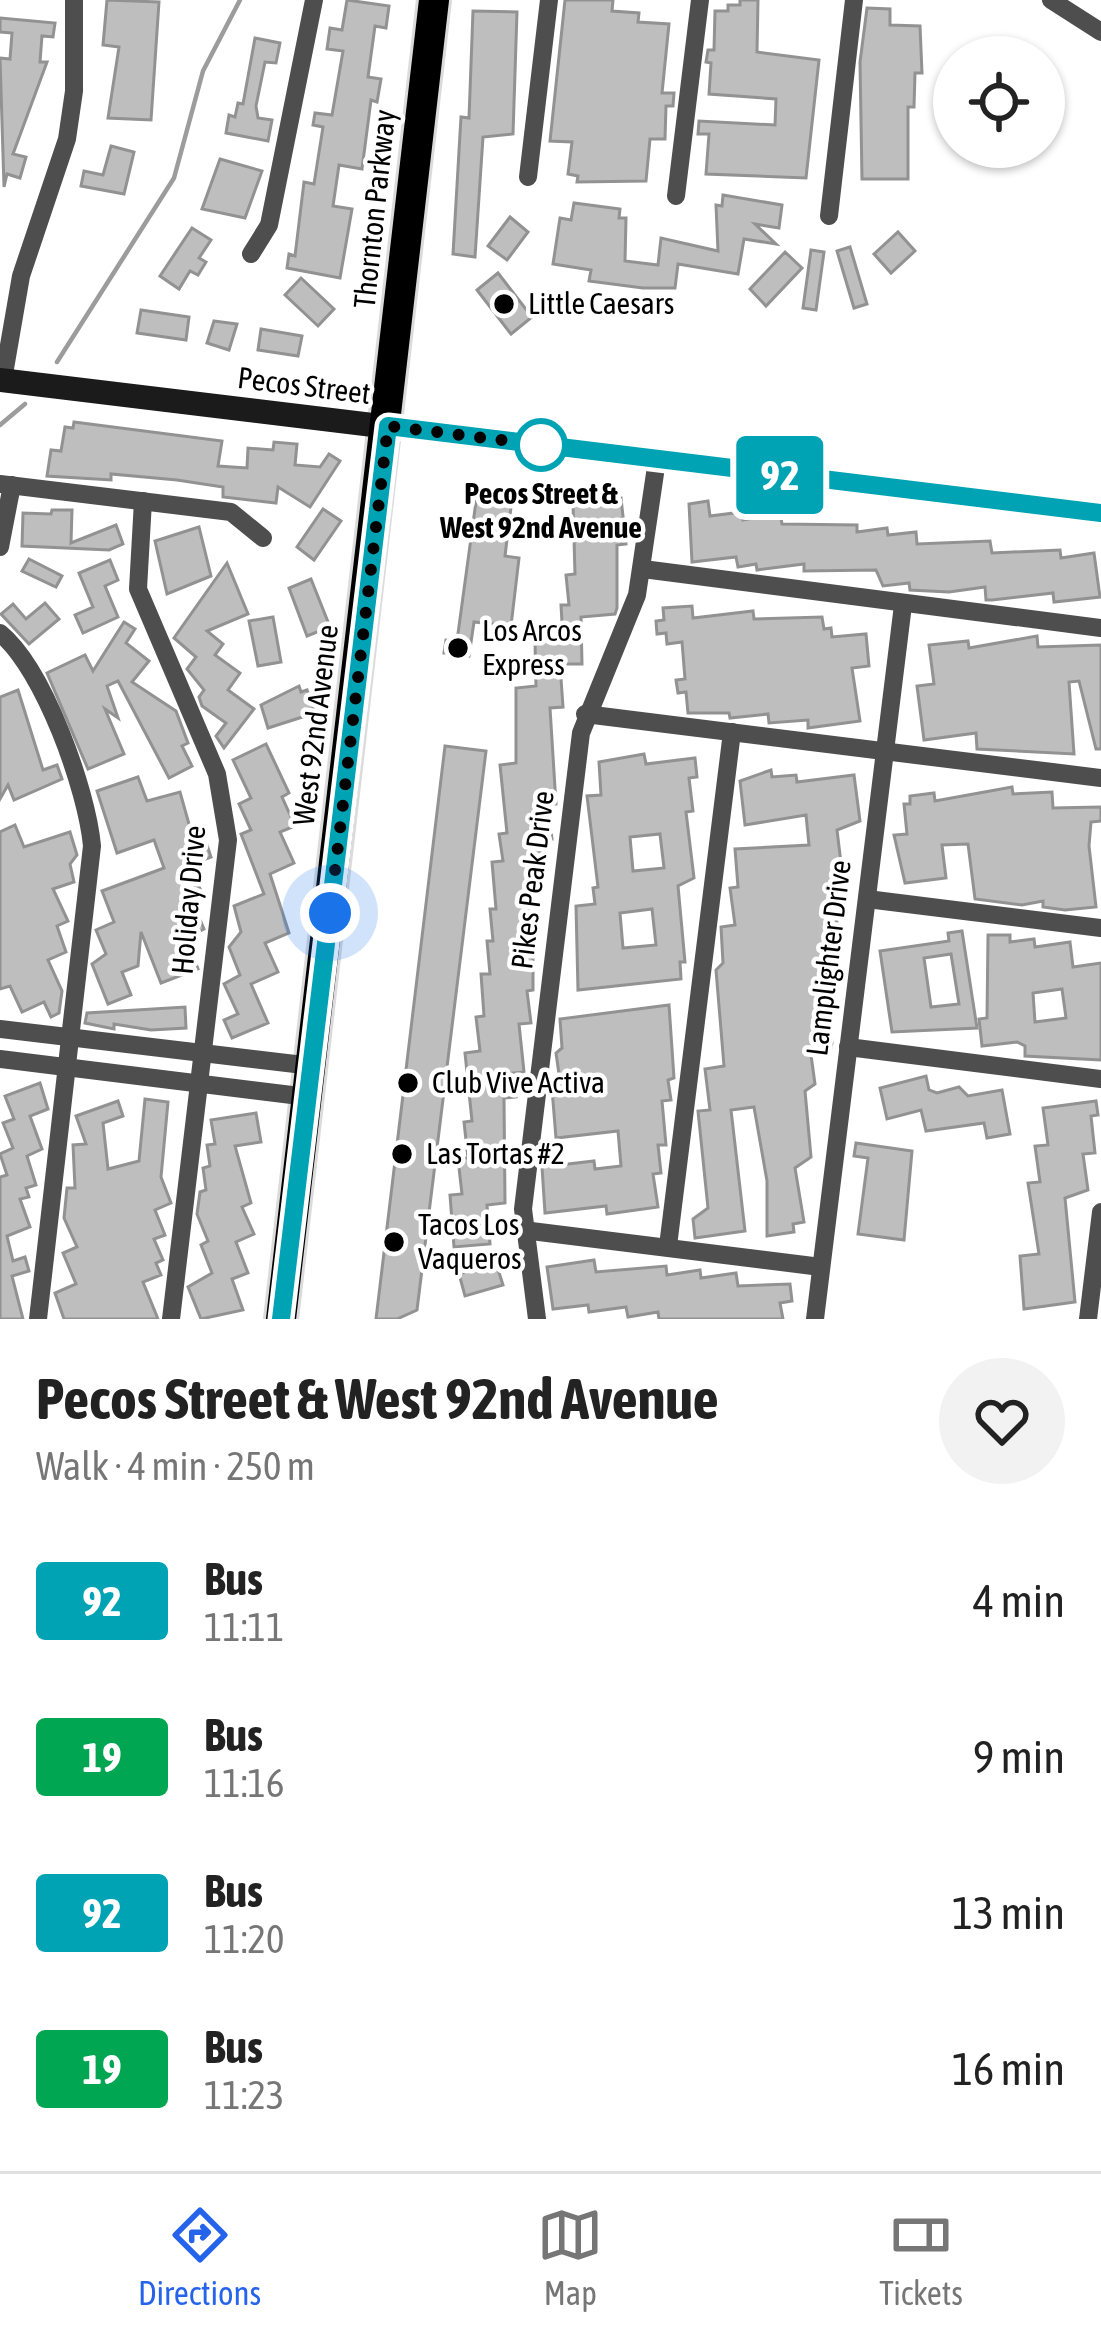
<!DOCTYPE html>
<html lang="en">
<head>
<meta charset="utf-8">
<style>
	:root { --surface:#fff; --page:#f2f2f2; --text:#222; --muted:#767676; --line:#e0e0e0; --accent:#2563eb }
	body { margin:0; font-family:"Asap Condensed",sans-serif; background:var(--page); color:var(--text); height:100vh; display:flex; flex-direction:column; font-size:45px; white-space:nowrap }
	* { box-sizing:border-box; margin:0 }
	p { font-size:39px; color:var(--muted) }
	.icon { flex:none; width:66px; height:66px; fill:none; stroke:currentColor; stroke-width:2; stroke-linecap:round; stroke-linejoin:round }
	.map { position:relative; height:1319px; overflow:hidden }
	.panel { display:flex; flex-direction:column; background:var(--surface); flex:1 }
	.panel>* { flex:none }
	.badge { padding:0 24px; border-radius:9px; font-size:42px; line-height:78px }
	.fabs { position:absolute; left:933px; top:36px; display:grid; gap:24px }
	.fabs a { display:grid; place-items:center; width:132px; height:132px; border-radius:50%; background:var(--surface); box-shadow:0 3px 9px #0004; font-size:60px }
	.you { position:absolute; width:60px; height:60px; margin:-30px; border:9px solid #fff; border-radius:50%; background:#1a73e8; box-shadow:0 0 0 18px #1a73e833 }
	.map>.badge { position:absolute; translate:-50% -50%; box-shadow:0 0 0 6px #fff }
	.round { display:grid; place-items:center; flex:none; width:126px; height:126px; border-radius:63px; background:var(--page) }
	.overview { display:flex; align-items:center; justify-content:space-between; height:204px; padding:0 36px }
	h1 { font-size:57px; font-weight:700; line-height:90px }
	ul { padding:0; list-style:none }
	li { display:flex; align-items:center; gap:36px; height:156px; padding:0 36px }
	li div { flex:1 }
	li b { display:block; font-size:45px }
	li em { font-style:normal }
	li .badge { min-width:132px; font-weight:700; text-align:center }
	.dock { display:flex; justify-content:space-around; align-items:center; height:168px; border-top:3px solid var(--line); background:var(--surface); font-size:33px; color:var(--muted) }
	.dock a { display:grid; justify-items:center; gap:6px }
	.dock .current { color:var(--accent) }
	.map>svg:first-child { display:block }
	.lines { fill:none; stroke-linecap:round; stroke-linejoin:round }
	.stream { stroke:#9c9c9c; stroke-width:4.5 }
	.building { fill:#bebebe; stroke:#929292; stroke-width:3; fill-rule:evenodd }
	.primary-casing { stroke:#dbdbdb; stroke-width:36 }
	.street { stroke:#4e4e4e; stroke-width:18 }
	.secondary { stroke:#1b1b1b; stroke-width:24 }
	.primary { stroke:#000; stroke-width:30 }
	.line-casing { stroke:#fff; stroke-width:27 }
	.line { stroke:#00a3b4; stroke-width:18 }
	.walk { stroke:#000; stroke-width:12; stroke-dasharray:0 21.6 }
	.poi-dot { fill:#000; stroke:#fff; stroke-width:4.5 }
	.stop-dot { fill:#fff; stroke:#00a3b4; stroke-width:6 }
	.labels { text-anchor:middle; stroke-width:9; stroke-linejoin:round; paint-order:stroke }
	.street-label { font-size:30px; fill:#000; stroke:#fff }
	.poi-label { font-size:30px; fill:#000; stroke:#fff; text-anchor:start }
	.stop-label { font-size:30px; font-weight:bold; fill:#000; stroke:#fff }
</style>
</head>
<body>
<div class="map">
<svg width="1101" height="1319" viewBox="0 0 1101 1319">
	<rect width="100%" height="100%" fill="#fff"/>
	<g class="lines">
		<g class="stream">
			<polyline points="57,362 174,178 203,71 240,0"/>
			<polyline points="0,425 25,404"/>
		</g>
	</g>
	<g class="building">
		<polygon points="107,0 159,2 151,120 108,118 119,47 103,45"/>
		<polygon points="347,0 389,6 386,28 375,26 368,77 381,79 377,102 371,100 362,169 339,165 333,206 352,209 340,278 287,268 289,254 295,256 304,182 314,184 323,127 313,125 315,113 332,115 343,51 327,49 330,28 342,30"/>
		<polygon points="565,0 613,0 612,11 639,13 638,22 669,24 662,93 674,93 673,106 666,106 665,139 650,139 646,181 577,182 578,176 568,174 572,142 550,141"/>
		<polygon points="740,0 758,0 757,52 819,60 806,178 706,174 709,134 698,134 699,121 775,125 776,99 709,94 711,63 706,62 708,50 714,50 715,11 728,11 728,5 740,5"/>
		<polygon points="867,8 890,9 890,25 920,26 922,73 915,73 914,107 908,107 908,179 862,179 860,62"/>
		<polygon points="473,11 517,12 513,134 483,137 475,257 453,254 461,117 469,118"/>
		<polygon points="0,18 55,23 53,37 42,36 40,62 47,62 13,154 26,157 20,178 7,174 4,187 0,58 10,59 12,33 0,32"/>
		<polygon points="255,38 280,43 276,63 265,62 256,106 258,118 272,120 268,141 226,133 229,115 235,117 238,103 243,104"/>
		<polygon points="111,146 134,152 124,194 81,186 84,171 103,175"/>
		<polygon points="220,159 262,171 245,218 202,209"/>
		<polygon points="723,195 782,205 779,228 755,224 776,244 744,239 738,274 678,264 675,288 643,288 589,281 591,270 553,264 560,218 571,220 574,203 620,209 619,218 626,218 625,261 658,265 661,238 718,251 716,205 722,206"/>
		<polygon points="510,217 528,232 507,260 488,246"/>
		<polygon points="192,228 211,240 199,258 206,262 198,275 190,271 179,289 160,276"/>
		<polygon points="898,232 915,251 891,273 874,254"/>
		<polygon points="850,247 867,304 854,308 837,251"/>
		<polygon points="811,250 824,252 816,310 803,308"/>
		<polygon points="785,252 802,268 766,306 750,289"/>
		<polygon points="498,273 532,317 511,334 477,290"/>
		<polygon points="301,278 334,309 318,326 285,295"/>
		<polygon points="141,310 189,317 186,340 137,333"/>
		<polygon points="214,321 237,324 229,350 207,343"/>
		<polygon points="261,329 302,336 298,356 258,350"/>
		<polygon points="74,422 222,441 218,466 247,468 248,448 273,450 274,442 297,444 295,465 320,467 329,454 340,461 310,507 278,487 276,503 223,497 223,487 177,480 111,474 111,480 47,476 51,450 61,451 65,427 73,428"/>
		<polygon points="477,494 512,499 505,556 519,558 511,626 474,622 469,656 444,653 446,640 457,641"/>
		<polygon points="621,498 626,544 617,545 617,608 615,614 581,617 582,664 560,664 563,707 550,708 556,804 548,805 552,839 539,840 543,880 533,881 533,990 527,991 531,1023 519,1024 524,1072 513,1073 516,1097 504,1098 505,1203 487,1205 490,1244 454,1247 450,1195 462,1194 458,1159 468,1158 464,1122 472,1121 465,1053 480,1051 476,1017 484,1016 481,974 490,974 487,941 493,941 490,909 496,909 492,862 503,861 499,834 507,833 500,765 516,763 516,688 536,686 535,641 563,640 561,605 569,605 566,575 575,574 573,504"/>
		<polygon points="708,501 710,516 742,512 743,520 780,513 782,524 857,525 857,532 887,528 888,535 916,532 917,544 990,541 992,553 1060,550 1061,558 1094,553 1100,597 1054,602 1053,593 992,600 986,600 985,587 949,592 910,590 909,583 883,586 876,570 804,571 804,564 757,570 756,564 738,567 736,557 692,562 689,504"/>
		<polygon points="323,509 341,521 314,560 297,547"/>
		<polygon points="52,510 72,510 71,543 116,525 123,544 109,550 22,546 23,513 51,514"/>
		<polygon points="199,527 211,576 167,594 155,541"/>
		<polygon points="29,559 62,576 56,587 22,571"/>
		<polygon points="110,560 118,580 105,586 118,617 83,633 75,615 93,607 79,573"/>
		<polygon points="227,563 248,614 207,631 223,644 215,655 240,673 228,690 254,709 224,748 216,736 226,723 202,706 199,697 204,690 187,669 196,657 174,638"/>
		<polygon points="311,579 330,627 307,636 289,588"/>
		<polygon points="45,603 59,619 29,644 1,614 13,604 26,619"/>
		<polygon points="692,606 693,618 753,611 754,619 822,617 824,629 831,628 832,637 866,634 869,666 852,668 860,721 808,728 808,720 769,723 768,714 730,718 729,713 688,713 686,692 678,693 676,680 685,679 682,642 667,644 666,633 657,634 656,621 664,620 663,608"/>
		<polygon points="273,617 281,662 258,666 249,621"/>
		<polygon points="124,622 135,629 126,643 149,661 132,682 176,711 188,743 182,746 192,766 169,778 118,681 107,686 118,718 105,709 124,754 88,769 47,673 85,655 93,671"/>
		<polygon points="1037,636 1038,647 1101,645 1101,749 1096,749 1079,681 1069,682 1074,754 977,749 976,733 924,740 917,686 934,684 929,645 968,641 969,648"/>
		<polygon points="299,686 301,692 307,690 315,713 268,728 261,705"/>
		<polygon points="18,690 43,770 57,765 62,779 14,800 8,785 0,799 0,697"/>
		<polygon points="266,744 289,793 282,797 295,826 280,832 294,863 270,874 289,933 265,943 278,972 251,984 268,1023 232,1038 224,1020 238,1014 224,984 240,975 229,947 241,932 234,906 264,894 241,834 251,830 239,804 251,798 233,760"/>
		<polygon points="445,746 486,751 417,1310 397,1319 376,1319"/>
		<path d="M 644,754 L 646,764 L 695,758 L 697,777 L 689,778 L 693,811 L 686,812 L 694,878 L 678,886 L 685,962 L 680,962 L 681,979 L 578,990 L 576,906 L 595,904 L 593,888 L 598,887 L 587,796 L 601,795 L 599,762 ZM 660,834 L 664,868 L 633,871 L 630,837 ZM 652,909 L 656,945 L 623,948 L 620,913 Z"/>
		<polygon points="771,770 772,777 796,775 797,782 854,775 860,821 837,830 845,896 835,902 839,944 823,946 832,1043 830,1052 811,1055 815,1084 805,1091 811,1157 795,1168 804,1222 793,1224 794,1232 767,1236 767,1181 754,1107 731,1110 745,1231 695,1238 693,1219 708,1208 698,1111 710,1110 705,1069 724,1066 716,970 723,963 721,927 735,925 730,888 738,887 735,849 809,845 806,815 745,825 740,781"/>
		<polygon points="138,777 147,801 180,792 196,849 207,845 211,857 189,865 202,893 191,898 204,929 186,938 198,969 161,983 141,932 138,966 122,972 131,995 108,1004 92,964 106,954 96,930 114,922 102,891 164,868 154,840 117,853 97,791"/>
		<polygon points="1012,787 1013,794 1052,792 1053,808 1101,807 1101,821 1091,822 1089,846 1096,907 1065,910 1043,907 1043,901 1022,905 975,899 968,844 942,845 946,878 905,883 894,835 907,834 904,804 910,804 910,796 934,793 935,801"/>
		<polygon points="15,825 24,847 70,832 77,855 70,864 74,882 53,889 68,921 57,926 66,952 48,960 62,991 59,1013 51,1017 44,1002 22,1012 10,986 0,989 0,832"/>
		<path d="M 962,931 L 977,1028 L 892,1032 L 880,951 L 949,941 L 948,933 ZM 951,954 L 959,1004 L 931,1007 L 924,958 Z"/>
		<path d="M 988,935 L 1010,935 L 1010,942 L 1034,939 L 1035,947 L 1070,942 L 1073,967 L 1101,963 L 1101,1060 L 1025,1056 L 1025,1046 L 1017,1042 L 982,1046 L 979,1019 L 987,1018 ZM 1062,989 L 1066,1018 L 1035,1022 L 1033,993 Z"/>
		<polygon points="669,1005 674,1078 668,1080 671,1100 662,1101 666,1145 658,1145 661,1173 653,1174 658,1207 607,1214 606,1206 545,1213 542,1167 594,1161 595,1169 621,1166 618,1131 556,1138 552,1089 561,1088 556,1053 562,1048 560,1019"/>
		<polygon points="185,1007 186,1028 151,1030 114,1024 114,1029 85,1023 87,1013"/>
		<polygon points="926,1076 929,1090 937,1093 959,1087 968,1096 1002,1090 1010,1134 987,1138 984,1123 926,1131 921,1110 887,1119 880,1088"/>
		<polygon points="40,1083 48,1109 30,1116 42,1149 27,1156 36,1185 26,1188 29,1197 20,1199 30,1227 7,1236 13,1261 25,1257 29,1271 12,1276 23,1319 0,1319 0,1177 7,1175 0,1154 13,1148 3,1123 14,1119 5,1096"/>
		<polygon points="145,1099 168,1102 161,1177 171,1203 155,1210 165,1235 154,1239 163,1260 156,1263 161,1275 143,1282 158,1319 64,1319 55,1293 76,1284 63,1253 77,1247 64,1218 67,1188 75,1188 73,1145 86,1144 76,1116 118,1101 123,1116 103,1123 108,1169 139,1161"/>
		<polygon points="1096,1101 1098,1115 1091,1116 1095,1153 1083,1154 1088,1190 1065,1198 1075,1302 1024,1309 1020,1256 1039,1254 1028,1183 1040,1182 1035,1146 1048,1145 1043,1108"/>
		<polygon points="256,1113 261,1142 235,1146 251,1203 242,1207 254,1234 236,1242 248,1273 232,1279 243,1310 201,1319 188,1287 212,1273 201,1245 208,1241 197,1214 200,1192 206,1190 203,1168 210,1166 207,1145 215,1144 211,1120"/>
		<polygon points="856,1143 912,1151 904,1240 858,1234 868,1158 854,1156"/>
		<polygon points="594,1260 596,1272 666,1266 667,1275 700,1270 701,1278 736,1273 738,1286 790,1284 792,1301 780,1303 783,1319 659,1319 658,1312 628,1317 626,1307 589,1312 588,1305 553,1309 547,1267"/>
		<polygon points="496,1263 503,1285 465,1296 459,1274"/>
	</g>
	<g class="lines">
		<defs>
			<polyline id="primary" points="281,1319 434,0"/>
		</defs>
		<use href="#primary" class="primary-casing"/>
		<g class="street">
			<polyline points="1051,0 1101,32"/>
			<polyline points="528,177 549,0"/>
			<polyline points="676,196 700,0"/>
			<polyline points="829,216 854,0"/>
			<polyline points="251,254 269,225 314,0"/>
			<polyline points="3,380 21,276 67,139 74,91 74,0"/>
			<polyline points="0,484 231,512 263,538"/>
			<polyline points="143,501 138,589 217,774 228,840 171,1319"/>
			<polyline points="0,547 12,485"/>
			<polyline points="643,569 1101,628"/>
			<path d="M 0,633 C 44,669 87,790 92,846 L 38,1319"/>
			<polyline points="585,714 1101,778"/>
			<polyline points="867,899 1101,928"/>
			<polyline points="0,1029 312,1066"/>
			<polyline points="848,1047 1101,1079"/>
			<polyline points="0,1059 308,1097"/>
			<polyline points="523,1230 821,1267"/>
			<polyline points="668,1246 732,732"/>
			<polyline points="537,1319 523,1209 581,733 637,595 657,460"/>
			<polyline points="815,1319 903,605"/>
			<polyline points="1088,1319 1101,1212"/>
		</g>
		<polyline class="secondary" points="0,380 1101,513"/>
		<use href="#primary" class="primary"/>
	</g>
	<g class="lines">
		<defs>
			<polyline id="line" points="281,1319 388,426 1101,513"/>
		</defs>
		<use href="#line" class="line-casing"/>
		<use href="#line" class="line"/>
		<polyline class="walk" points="330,913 388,426 541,445"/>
	</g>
	<g class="poi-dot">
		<circle cx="504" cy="304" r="12"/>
		<circle cx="458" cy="648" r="12"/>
		<circle cx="408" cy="1083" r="12"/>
		<circle cx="402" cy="1154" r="12"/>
		<circle cx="394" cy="1242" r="12"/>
	</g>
	<circle class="stop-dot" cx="541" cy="445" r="24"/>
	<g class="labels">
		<g class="street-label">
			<text transform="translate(375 209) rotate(-84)" y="10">Thornton Parkway</text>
			<text transform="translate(304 386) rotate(7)" y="10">Pecos Street</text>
			<text transform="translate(316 725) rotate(-83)" y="10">West 92nd Avenue</text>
			<text transform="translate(533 880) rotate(-83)" y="10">Pikes Peak Drive</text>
			<text transform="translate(189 900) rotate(-85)" y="10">Holiday Drive</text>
			<text transform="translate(829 958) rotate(-83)" y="10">Lamplighter Drive</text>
		</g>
		<g class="poi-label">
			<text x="528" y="314">Little Caesars</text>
			<text x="482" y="641">Los Arcos<tspan x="482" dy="34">Express</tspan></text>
			<text x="432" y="1093">Club Vive Activa</text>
			<text x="426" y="1164">Las Tortas #2</text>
			<text x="418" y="1235">Tacos Los<tspan x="418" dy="34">Vaqueros</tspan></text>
		</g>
		<g class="stop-label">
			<text x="541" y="504">Pecos Street &amp;<tspan x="541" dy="34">West 92nd Avenue</tspan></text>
		</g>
	</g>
</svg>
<div class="fabs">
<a><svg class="icon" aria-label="locate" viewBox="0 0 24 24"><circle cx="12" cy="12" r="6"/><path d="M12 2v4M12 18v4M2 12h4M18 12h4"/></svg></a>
</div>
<div class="you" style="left:330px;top:913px"></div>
<b class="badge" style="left:780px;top:475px;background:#00a3b4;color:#fff">92</b>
</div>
<section class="panel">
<div class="overview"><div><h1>Pecos Street &amp; West 92nd Avenue</h1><p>Walk · 4 min · 250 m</p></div><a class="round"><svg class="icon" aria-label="heart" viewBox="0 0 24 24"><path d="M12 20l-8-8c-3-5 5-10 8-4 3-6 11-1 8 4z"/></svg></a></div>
<ul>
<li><span class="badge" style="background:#00a3b4;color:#fff">92</span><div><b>Bus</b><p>11:11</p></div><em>4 min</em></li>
<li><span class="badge" style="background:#00a651;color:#fff">19</span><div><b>Bus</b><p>11:16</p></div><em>9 min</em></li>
<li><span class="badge" style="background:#00a3b4;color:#fff">92</span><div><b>Bus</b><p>11:20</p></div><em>13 min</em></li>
<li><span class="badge" style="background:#00a651;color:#fff">19</span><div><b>Bus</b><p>11:23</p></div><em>16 min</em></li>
</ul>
</section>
<nav class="dock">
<a class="current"><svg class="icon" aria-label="directions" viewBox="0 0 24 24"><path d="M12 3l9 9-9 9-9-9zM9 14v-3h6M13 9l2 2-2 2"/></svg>Directions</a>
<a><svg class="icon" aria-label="map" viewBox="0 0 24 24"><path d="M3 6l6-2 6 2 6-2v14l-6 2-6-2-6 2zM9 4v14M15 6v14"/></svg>Map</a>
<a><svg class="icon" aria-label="tickets" viewBox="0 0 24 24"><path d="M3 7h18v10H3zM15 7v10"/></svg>Tickets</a>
</nav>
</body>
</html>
